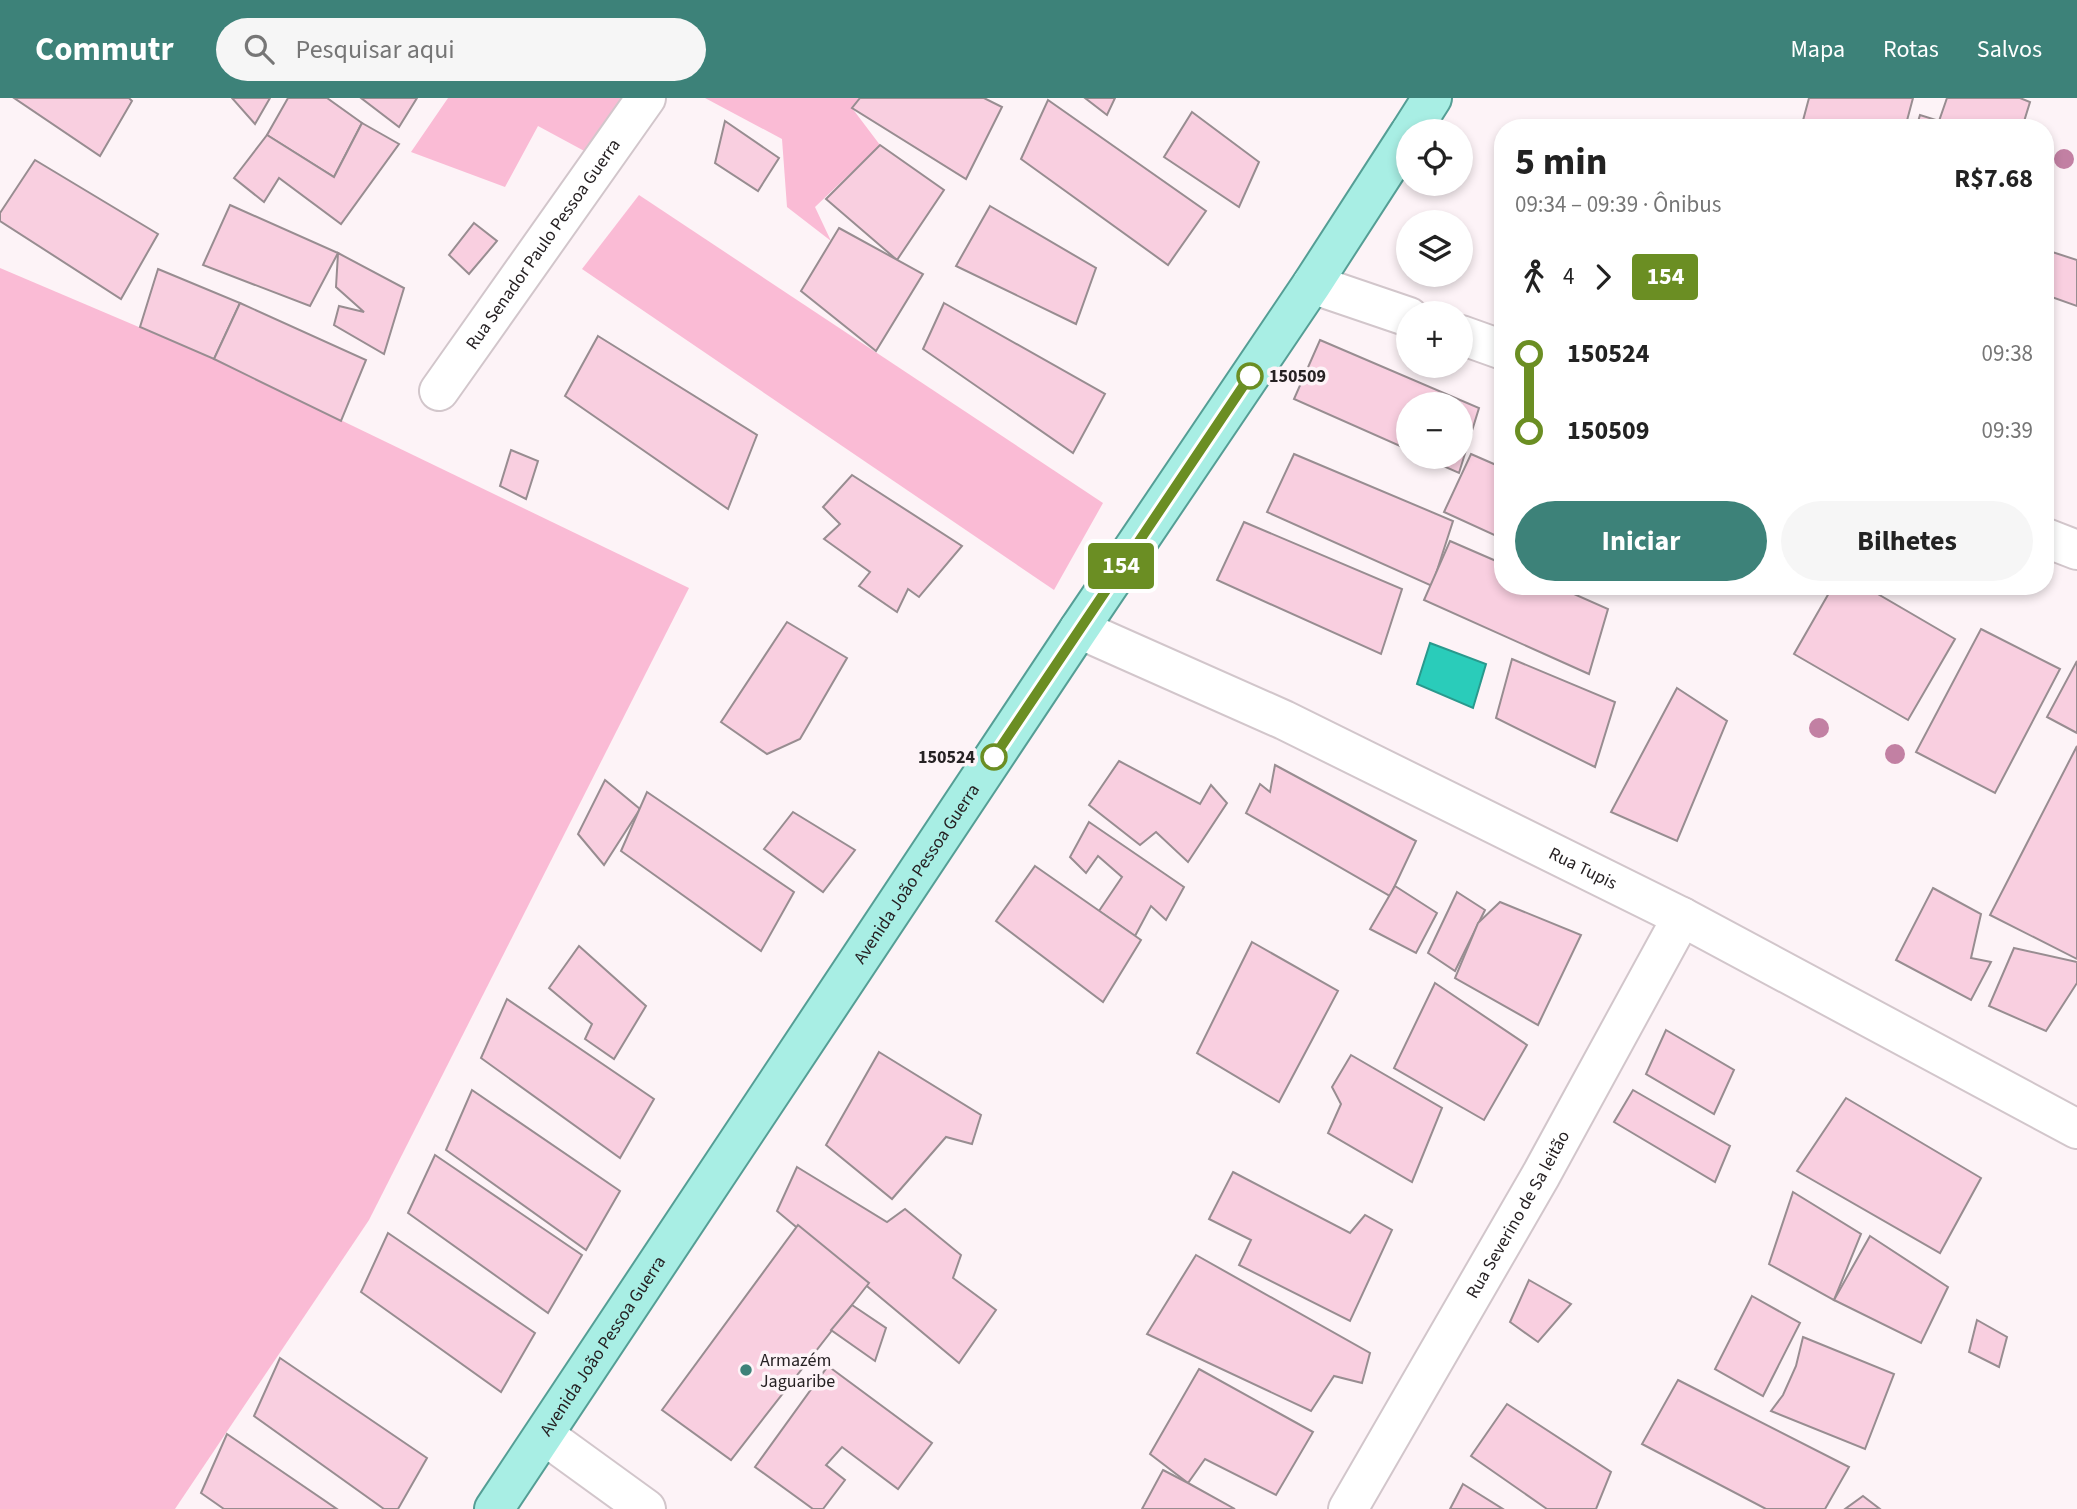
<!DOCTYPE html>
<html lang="pt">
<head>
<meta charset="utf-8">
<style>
	:root { --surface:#fff; --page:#f6f6f6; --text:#222; --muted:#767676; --accent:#3d8279 }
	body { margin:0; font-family:"Source Sans 3",sans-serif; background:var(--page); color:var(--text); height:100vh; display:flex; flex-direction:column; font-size:26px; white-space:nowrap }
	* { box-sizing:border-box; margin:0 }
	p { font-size:23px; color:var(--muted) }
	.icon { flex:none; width:38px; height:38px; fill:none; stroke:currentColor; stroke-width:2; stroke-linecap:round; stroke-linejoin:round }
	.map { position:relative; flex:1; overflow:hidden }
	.drawer { position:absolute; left:1494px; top:21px; width:560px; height:476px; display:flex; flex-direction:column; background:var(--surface); border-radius:28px; box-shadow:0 4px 10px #0003 }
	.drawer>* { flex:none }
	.badge { padding:0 14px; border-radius:5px; font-size:24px; line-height:46px }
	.buttons { position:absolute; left:1396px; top:21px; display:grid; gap:14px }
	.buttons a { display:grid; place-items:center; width:77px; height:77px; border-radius:50%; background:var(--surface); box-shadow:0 4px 10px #0003; font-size:35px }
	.map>.badge { position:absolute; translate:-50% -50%; box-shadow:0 0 0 4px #fff }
	.legs { display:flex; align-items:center; gap:10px; height:77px; padding:0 21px; font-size:23px }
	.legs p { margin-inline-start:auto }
	.head { display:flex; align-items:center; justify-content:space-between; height:119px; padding:0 21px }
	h1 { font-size:38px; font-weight:700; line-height:52px }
	.primary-button { display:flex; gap:14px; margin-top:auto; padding:14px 21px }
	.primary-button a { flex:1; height:80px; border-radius:42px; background:var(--accent); color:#fff; font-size:28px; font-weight:700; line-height:80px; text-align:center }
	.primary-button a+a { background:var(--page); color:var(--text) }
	ul { padding:0 21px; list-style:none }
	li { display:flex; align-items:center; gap:24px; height:77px; font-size:26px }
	li i { display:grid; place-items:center; width:10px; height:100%; margin:0 9px; background:currentColor }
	li i::after { content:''; width:18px; height:18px; margin:-9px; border:5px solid; border-radius:50%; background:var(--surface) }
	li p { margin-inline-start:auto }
	li:first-child i { background:linear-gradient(#0000 50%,currentColor 0) }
	li:last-child i { background:linear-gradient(currentColor 50%,#0000 0) }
	header { display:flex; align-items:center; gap:42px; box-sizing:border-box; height:98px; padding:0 35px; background:var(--accent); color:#fff }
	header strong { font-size:33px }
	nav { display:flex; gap:38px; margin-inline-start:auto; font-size:24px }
	.search { width:490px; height:63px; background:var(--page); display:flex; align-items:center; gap:18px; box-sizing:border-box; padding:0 24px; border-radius:38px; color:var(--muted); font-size:26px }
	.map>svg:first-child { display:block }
	.green { fill:#fabbd5 }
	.water { fill:#2accba; stroke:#29998d; stroke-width:2 }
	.building { fill:#f9cfe0; stroke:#988d91; stroke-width:2 }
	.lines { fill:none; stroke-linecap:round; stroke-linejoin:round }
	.street-casing { stroke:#d2c6cb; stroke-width:42 }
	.primary-casing { stroke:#559e95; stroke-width:42 }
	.street { stroke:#fff; stroke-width:38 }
	.primary { stroke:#a8eee4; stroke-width:38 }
	.tree { fill:#c280a3 }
	.line-1-casing { stroke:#fff; stroke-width:16 }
	.line-1 { stroke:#6b8e23; stroke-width:10 }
	.stop-1-dot { fill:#fff; stroke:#6b8e23; stroke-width:3.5 }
	.poi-dot { fill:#3d8279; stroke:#fdf3f7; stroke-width:2.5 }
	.labels { text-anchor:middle; stroke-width:7; stroke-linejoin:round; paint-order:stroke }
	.street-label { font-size:18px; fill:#262123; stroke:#fdf3f7 }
	.stop-label { font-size:18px; font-weight:bold; fill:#262123; stroke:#fdf3f7; text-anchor:start }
	.poi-label { font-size:18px; fill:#262123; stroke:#fdf3f7; text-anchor:start }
</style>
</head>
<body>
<header>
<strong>Commutr</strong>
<div class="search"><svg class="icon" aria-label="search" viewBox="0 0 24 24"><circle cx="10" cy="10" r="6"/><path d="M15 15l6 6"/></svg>Pesquisar aqui</div>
<nav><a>Mapa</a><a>Rotas</a><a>Salvos</a></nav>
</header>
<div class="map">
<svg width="2077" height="1411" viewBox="0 0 2077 1411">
	<rect width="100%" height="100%" fill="#fdf3f7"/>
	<g class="green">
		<polygon points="448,0 627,0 588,55 538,28 505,89 411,54"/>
		<polygon points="705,0 860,0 852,10 880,47 815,109 831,143 787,109 782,41"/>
		<polygon points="639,97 1103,405 1054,492 582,171"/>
		<polygon points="0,170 214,261 689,490 369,1122 175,1411 0,1411"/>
	</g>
	<polygon class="water" points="1430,545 1486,566 1473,610 1417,586"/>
	<g class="building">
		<polygon points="14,0 129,0 132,3 100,58"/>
		<polygon points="232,0 270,0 255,26"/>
		<polygon points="288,0 327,0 362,25 334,79 267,37"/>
		<polygon points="361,0 417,0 399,29"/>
		<polygon points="860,0 984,0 1002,9 966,81 852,10"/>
		<polygon points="1085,0 1115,0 1107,17"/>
		<polygon points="1809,0 1913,0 1905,30 1801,30"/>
		<polygon points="1947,0 2020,0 2030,4 2022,30 1916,30 1920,17 1939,23"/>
		<polygon points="1048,2 1206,113 1168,167 1021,61"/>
		<polygon points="1192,14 1259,64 1239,109 1164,59"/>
		<polygon points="725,23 779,60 758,93 715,65"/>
		<polygon points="362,25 399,46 341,126 279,80 264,104 234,80 267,37 334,79"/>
		<polygon points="880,47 944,92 897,162 826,101"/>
		<polygon points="35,62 158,136 121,201 0,123 0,115"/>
		<polygon points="230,107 338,155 310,208 203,167"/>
		<polygon points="990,108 1096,170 1076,226 956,168"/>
		<polygon points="474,125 497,143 469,176 449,157"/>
		<polygon points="839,130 923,176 876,253 801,193"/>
		<polygon points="2046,152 2077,162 2077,208 2046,197"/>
		<polygon points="338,155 404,190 384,256 334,227 339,208 364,214 336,189"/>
		<polygon points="158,171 240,205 214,261 140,229"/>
		<polygon points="240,205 366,262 341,323 214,261"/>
		<polygon points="944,205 1105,296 1073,355 923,251"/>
		<polygon points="598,238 757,337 728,411 565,298"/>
		<polygon points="1320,242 1479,310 1459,375 1423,359 1461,359 1461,306 1409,306 1409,352 1294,301"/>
		<polygon points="511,352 538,363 526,401 500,388"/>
		<polygon points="1294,356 1453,423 1432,488 1267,414"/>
		<polygon points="1471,356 1503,370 1503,441 1444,414"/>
		<polygon points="852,377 962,448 919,499 908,491 897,514 859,488 870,474 824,441 840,426 823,409"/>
		<polygon points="1244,424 1402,491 1381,556 1217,482"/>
		<polygon points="1450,443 1503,466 1503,488 1556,488 1608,511 1589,576 1424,502"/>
		<polygon points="1833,488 1864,488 1955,541 1908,622 1794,556"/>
		<polygon points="787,524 847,560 800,641 767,656 721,624"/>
		<polygon points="1981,531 2060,571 1995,695 1916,654"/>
		<polygon points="1512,561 1615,604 1595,669 1496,620"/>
		<polygon points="2077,563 2077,635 2047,619"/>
		<polygon points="1677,590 1727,623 1677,743 1611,714"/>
		<polygon points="2077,648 2077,861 1990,817"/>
		<polygon points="1119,663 1200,706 1211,687 1227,705 1188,764 1156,734 1140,747 1089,707"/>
		<polygon points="1275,667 1416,743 1390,798 1246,715 1260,686 1270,694"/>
		<polygon points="605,682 640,711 604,767 578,736"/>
		<polygon points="647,694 794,794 761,853 621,753"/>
		<polygon points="793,714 855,752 823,794 764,751"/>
		<polygon points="1089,724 1184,789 1166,822 1151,808 1135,838 1099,813 1122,779 1098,758 1086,775 1070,759"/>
		<polygon points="1035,768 1141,842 1103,904 996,823"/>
		<polygon points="1395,788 1437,815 1416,855 1370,831"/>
		<polygon points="1933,790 1981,816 1971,860 1991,864 1971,902 1896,862"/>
		<polygon points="1457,794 1485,812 1455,873 1428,855"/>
		<polygon points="1500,804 1581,837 1538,927 1455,880 1478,825"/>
		<polygon points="1252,844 1338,893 1279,1004 1197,955"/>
		<polygon points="579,848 646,908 614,961 585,941 592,926 549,890"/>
		<polygon points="2014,850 2077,864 2077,885 2046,933 1989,908"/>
		<polygon points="1435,885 1527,947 1484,1022 1394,970"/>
		<polygon points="507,901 654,1001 620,1060 481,960"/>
		<polygon points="1666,932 1734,972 1714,1016 1646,976"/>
		<polygon points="879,954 981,1017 972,1046 946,1039 892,1101 826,1047"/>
		<polygon points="1351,957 1442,1010 1412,1084 1328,1035 1341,1006 1332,989"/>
		<polygon points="472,992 620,1093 586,1152 446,1052"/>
		<polygon points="1633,992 1730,1048 1715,1084 1614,1024"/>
		<polygon points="1846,1000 1981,1080 1940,1155 1797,1073"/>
		<polygon points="435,1057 582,1157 548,1215 408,1115"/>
		<polygon points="797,1069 887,1124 905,1111 961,1157 953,1180 996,1212 959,1265 777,1113"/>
		<polygon points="1233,1074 1350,1135 1365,1117 1392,1132 1350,1223 1239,1167 1251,1142 1209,1121"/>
		<polygon points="1793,1094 1861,1136 1834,1202 1769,1166"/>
		<polygon points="798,1127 869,1185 731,1362 662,1312"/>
		<polygon points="388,1135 535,1235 501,1294 361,1194"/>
		<polygon points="1870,1138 1948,1189 1921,1245 1834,1202"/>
		<polygon points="1196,1157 1370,1255 1362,1285 1334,1278 1311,1313 1147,1236"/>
		<polygon points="1529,1182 1571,1206 1538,1244 1510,1224"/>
		<polygon points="1752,1198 1800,1225 1763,1298 1715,1271"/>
		<polygon points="852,1207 886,1230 875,1263 831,1232"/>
		<polygon points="1977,1222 2007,1239 1999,1269 1969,1254"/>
		<polygon points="1803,1239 1894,1276 1865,1351 1771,1313 1783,1297 1796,1268"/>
		<polygon points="280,1260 427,1360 398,1411 384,1411 254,1318"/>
		<polygon points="828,1268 932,1345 898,1391 842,1349 826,1367 845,1382 823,1411 813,1411 755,1369"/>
		<polygon points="1199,1271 1313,1334 1276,1397 1205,1361 1188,1385 1150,1356"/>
		<polygon points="1678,1282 1849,1369 1825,1411 1766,1411 1642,1346"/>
		<polygon points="1507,1306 1611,1374 1596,1411 1547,1411 1471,1358"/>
		<polygon points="227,1336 337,1411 224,1411 201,1395"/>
		<polygon points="1163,1372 1188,1385 1235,1411 1142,1411"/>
		<polygon points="1463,1386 1503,1411 1450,1411"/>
		<polygon points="1863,1398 1880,1411 1845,1411"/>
	</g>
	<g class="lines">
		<defs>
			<g id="street">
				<polyline points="1312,186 1409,219"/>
				<polyline points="1461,237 1503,252"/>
				<path id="s1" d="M 439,293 L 646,0"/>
				<polyline points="2046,440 2077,452"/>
				<path id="s2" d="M 1079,531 L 1284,622 L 1682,819 L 2077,1031"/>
				<polyline points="544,1337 646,1411"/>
				<path id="s3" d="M 1348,1411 L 1541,1077 L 1682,819"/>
			</g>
			<g id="primary">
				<polyline points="1411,33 1432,0"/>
				<path id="s4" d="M 494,1411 L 1079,531 L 1312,186 L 1409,36"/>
			</g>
		</defs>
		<use href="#street" class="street-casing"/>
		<use href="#primary" class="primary-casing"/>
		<use href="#street" class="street"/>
		<use href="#primary" class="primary"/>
	</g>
	<g class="tree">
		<circle cx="2064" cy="61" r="10"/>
		<circle cx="1819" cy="630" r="10"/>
		<circle cx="1895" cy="656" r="10"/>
	</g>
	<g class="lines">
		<defs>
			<polyline id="line-1" points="994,659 1250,278"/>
		</defs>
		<use href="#line-1" class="line-1-casing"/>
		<use href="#line-1" class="line-1"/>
	</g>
	<g class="stop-1-dot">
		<circle cx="1250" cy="278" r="12"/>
		<circle cx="994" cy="659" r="12"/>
	</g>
	<circle class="poi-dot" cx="746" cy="1272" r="7"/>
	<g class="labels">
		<g class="street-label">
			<text dy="6" stroke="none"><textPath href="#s1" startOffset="180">Rua Senador Paulo Pessoa Guerra</textPath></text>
			<text dy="6" stroke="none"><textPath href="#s2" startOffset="558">Rua Tupis</textPath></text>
			<text dy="6" stroke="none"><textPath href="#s4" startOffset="763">Avenida João Pessoa Guerra</textPath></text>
			<text dy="6" stroke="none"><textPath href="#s3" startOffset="340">Rua Severino de Sa leitão</textPath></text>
			<text dy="6" stroke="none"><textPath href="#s4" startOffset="196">Avenida João Pessoa Guerra</textPath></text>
		</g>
		<g class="stop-label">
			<text x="1269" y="284">150509</text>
			<text x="975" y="665" text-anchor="end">150524</text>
		</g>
		<g class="poi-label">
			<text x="760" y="1268">Armazém<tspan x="760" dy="21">Jaguaribe</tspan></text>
		</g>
	</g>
</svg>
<div class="buttons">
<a><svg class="icon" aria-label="locate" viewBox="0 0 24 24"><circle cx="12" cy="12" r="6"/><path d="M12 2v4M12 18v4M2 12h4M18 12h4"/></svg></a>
<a><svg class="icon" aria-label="layers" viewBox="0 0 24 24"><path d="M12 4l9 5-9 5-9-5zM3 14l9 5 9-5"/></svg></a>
<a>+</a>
<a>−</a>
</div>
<b class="badge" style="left:1121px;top:468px;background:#6b8e23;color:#fff">154</b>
<section class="drawer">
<div class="head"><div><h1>5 min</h1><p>09:34 – 09:39 · Ônibus</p></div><b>R$7.68</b></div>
<div class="legs"><svg class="icon" aria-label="walk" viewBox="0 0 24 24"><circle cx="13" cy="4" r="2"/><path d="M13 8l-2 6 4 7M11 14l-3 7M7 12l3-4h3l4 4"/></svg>4<svg class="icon" aria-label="forward" viewBox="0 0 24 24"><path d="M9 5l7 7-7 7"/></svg><b class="badge" style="background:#6b8e23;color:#fff">154</b></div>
<ul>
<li><i style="color:#6b8e23"></i><b>150524</b><p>09:38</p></li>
<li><i style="color:#6b8e23"></i><b>150509</b><p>09:39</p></li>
</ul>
<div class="primary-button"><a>Iniciar</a><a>Bilhetes</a></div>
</section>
</div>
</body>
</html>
